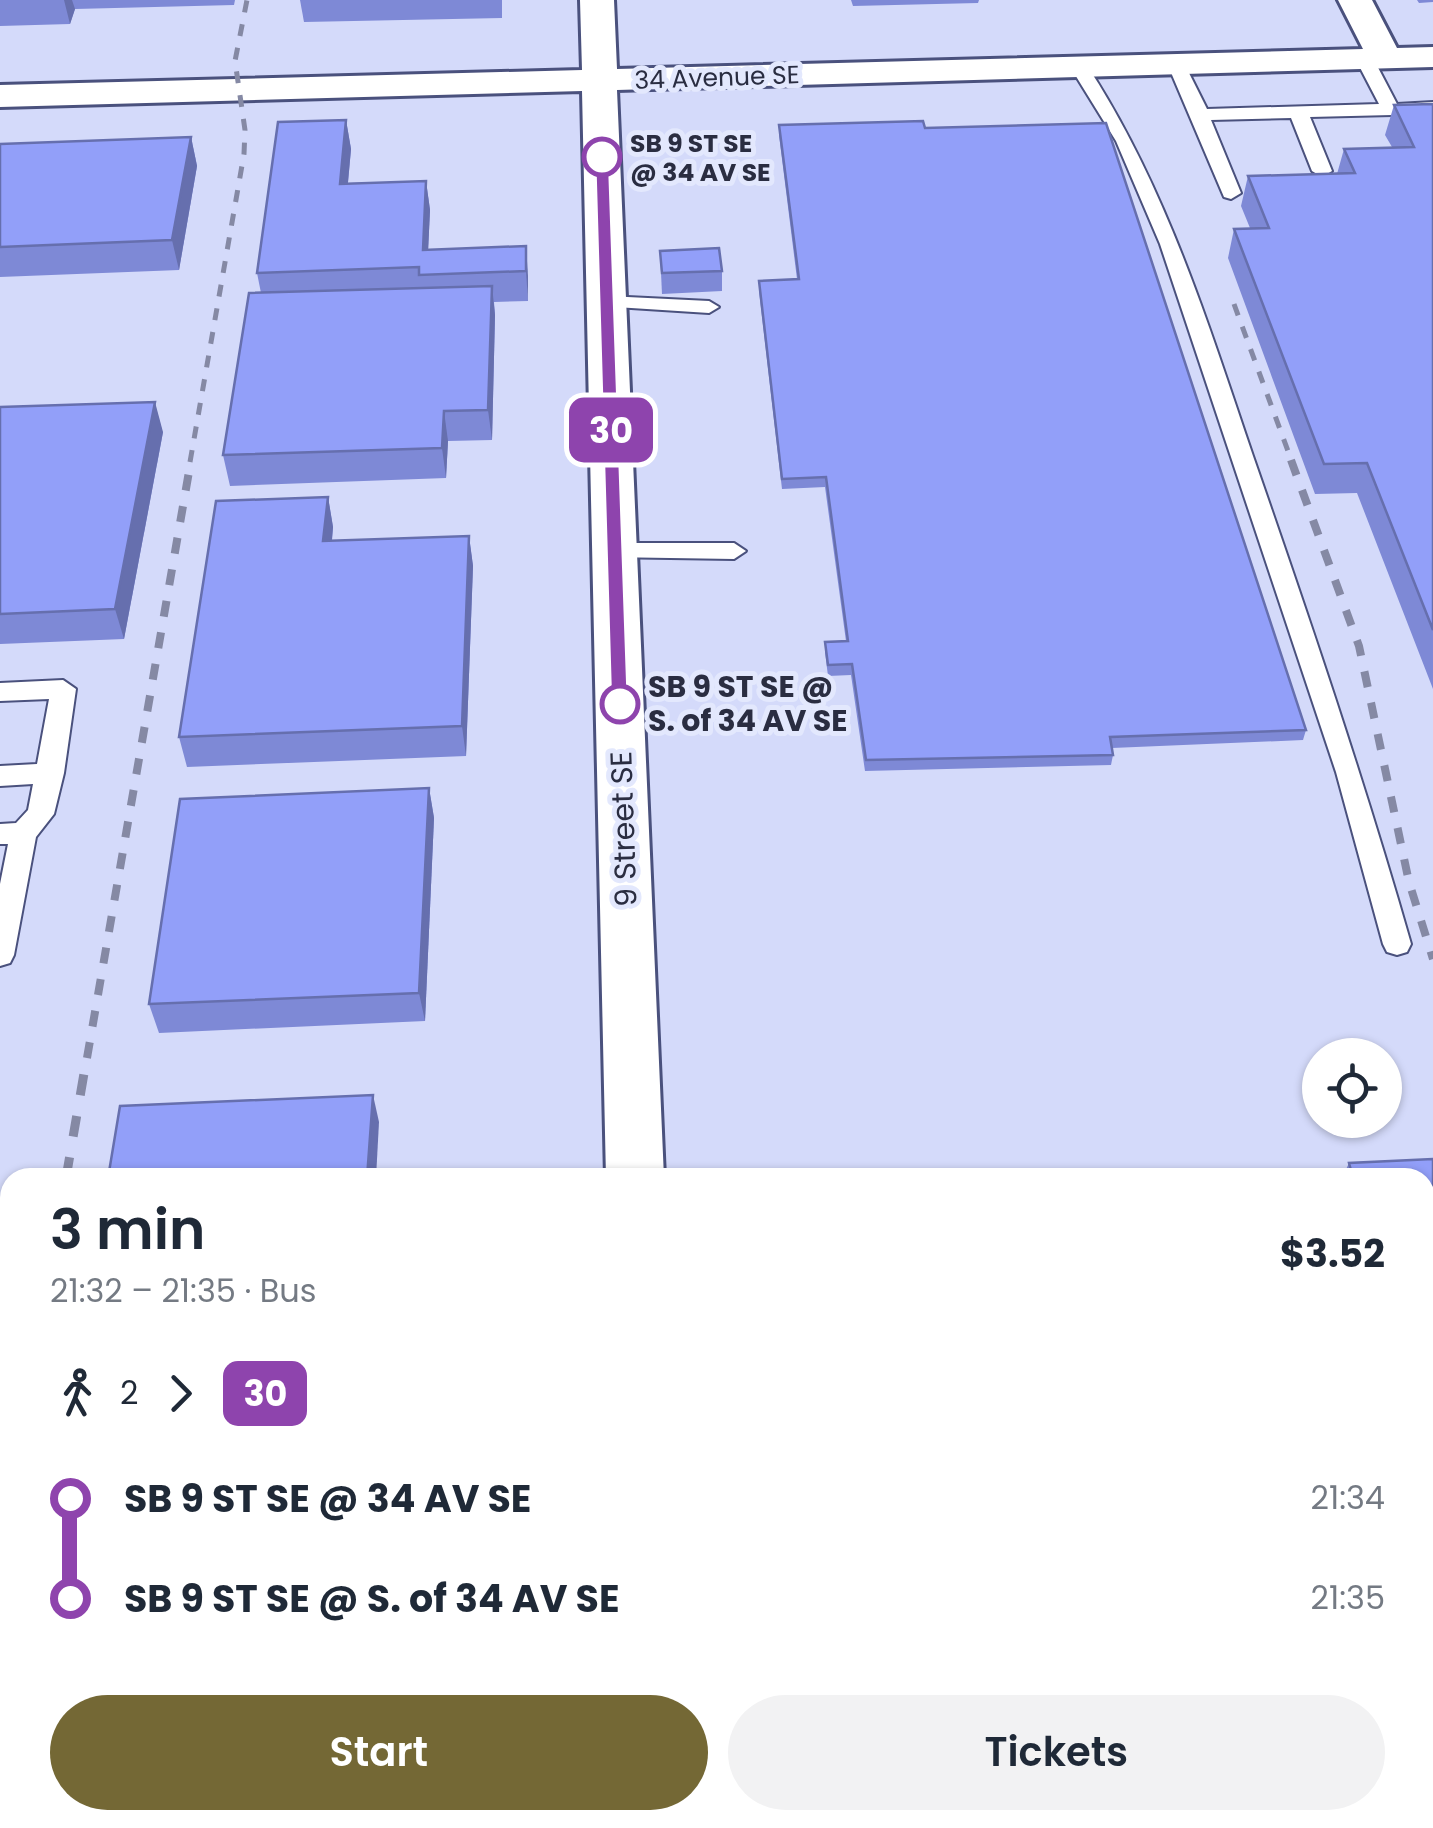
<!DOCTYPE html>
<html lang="en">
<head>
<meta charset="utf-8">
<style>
	:root { --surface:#fff; --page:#f2f2f3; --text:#1f2937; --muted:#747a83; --accent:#746835 }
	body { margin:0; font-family:Poppins,sans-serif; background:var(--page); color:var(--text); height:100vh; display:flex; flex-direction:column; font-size:38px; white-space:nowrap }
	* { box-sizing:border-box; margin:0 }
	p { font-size:32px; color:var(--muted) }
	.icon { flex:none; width:55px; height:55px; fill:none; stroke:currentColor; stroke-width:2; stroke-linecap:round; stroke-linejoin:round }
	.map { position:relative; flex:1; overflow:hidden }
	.details { position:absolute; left:0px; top:1168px; width:1435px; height:662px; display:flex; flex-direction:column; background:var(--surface); border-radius:30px 30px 0 0; box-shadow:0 2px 8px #0004 }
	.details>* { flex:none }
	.badge { padding:0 20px; border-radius:15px; font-size:35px; line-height:65px }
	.buttons { position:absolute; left:1302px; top:1038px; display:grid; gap:20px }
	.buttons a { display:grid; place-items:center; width:100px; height:100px; border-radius:50%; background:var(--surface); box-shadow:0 2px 8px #0004; font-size:50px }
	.map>.badge { position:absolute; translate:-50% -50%; box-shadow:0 0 0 5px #fff }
	.legs { display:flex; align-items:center; gap:15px; height:110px; padding:0 50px; font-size:32px }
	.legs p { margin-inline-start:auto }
	.overview { display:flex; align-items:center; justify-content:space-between; height:170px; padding:0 50px }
	h1 { font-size:55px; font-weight:600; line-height:75px }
	.cta { display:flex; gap:20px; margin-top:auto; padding:20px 50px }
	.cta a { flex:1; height:115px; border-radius:60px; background:var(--accent); color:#fff; font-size:40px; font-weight:600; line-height:115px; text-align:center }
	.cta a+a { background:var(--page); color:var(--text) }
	ul { padding:0 50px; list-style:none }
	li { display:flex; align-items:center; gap:35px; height:100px; font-size:38px }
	li i { display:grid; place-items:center; width:15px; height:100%; margin:0 12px; background:currentColor }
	li i::after { content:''; width:25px; height:25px; margin:-12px; border:8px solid; border-radius:50%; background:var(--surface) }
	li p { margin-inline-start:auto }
	li:first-child i { background:linear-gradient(#0000 50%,currentColor 0) }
	li:last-child i { background:linear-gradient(currentColor 50%,#0000 0) }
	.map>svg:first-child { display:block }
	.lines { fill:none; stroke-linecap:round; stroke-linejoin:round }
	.lane-casing { stroke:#4a517d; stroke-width:4 }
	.street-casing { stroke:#4a517d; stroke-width:6 }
	.lane { fill:#fff; fill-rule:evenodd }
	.street { fill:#fff; fill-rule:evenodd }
	.rail-far2 { stroke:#8589a4; stroke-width:5; stroke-dasharray:12 12; stroke-linecap:butt }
	.rail-far1 { stroke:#8589a4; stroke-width:8; stroke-dasharray:16 16; stroke-linecap:butt }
	.rail { stroke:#8589a4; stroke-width:9; stroke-dasharray:21 21; stroke-linecap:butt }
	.wall { fill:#7e89d6 }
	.shaded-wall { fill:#666fae }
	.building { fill:#929ff9; stroke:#666fae; stroke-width:2.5 }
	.line-1 { fill:#8e44ad; stroke:#fff; stroke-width:2.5 }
	.stop-1-dot { fill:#fff; stroke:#8e44ad; stroke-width:5 }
	.labels { text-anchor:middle; stroke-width:10; stroke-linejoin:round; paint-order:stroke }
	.far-street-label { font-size:25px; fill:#2a2d41; stroke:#e3e8fd }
	.far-stop-label { font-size:25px; font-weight:bold; fill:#2a2d41; stroke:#e3e8fd; text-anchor:start }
	.stop-label { font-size:30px; font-weight:bold; fill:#2a2d41; stroke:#e3e8fd; text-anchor:start }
	.street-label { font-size:30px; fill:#2a2d41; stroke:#e3e8fd }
</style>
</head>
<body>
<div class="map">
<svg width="1433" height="1828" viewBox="0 0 1433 1828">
	<rect width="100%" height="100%" fill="#d4dafa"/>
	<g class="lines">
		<defs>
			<g id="lane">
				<polygon points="1364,53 1373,58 1397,104 1433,102 1433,114 1310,117 1332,171 1322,177 1312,171 1291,118 1211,120 1241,193 1231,199 1224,197 1167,63 1170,59 1182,59 1207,109 1379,104 1355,58"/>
				<path d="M 1078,60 L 1084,61 C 1165,183 1207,321 1254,459 C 1310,620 1364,780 1411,944 L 1407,952 L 1397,955 L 1387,952 L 1383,944 L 1336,772 L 1160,244 L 1116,141 L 1069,65 Z"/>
				<polygon points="607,296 709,301 719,307 709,313 600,306 597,302 600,298"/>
				<polygon points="614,543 734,543 746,551 734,559 606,557 602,551 606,545"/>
				<polygon points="63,680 76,689 64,773 54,814 36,837 14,955 10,963 0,966 0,884 8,844 0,844 0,824 16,823 28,810 33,784 0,786 0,766 37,764 49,699 0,701 0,683"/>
			</g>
			<g id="street">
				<polygon points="580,0 614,0 617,69 1363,49 1338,0 1372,0 1397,48 1433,47 1433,67 617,90 664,1178 606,1178 582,91 0,107 0,85 582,70"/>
				<rect x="620" y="1820" width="72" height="8"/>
			</g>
		</defs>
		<use href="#lane" class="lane-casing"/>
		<use href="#street" class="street-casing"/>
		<use href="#lane" class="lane"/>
		<use href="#street" class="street"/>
		<g class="rail-far2">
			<polyline points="1234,304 1292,462"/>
			<polyline points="190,462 244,154 245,130 235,61 247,0"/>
		</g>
		<g class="rail-far1">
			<polyline points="1291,460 1359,646 1409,882 1433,959"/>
			<polyline points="87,1058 191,460"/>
		</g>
		<g class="rail">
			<polyline points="66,1178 87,1056"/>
			<polyline points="0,1555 10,1498"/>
		</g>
	</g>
	<g class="wall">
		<polygon points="0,0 235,0 234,5 75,9 70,24 0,26"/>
		<polygon points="300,0 502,0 502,18 304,22"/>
		<polygon points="851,0 979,0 978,3 853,6"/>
		<polygon points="1417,0 1433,0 1433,2 1419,3"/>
		<polygon points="1433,104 1433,689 1357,493 1315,494 1228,258 1234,229 1250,228 1241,206 1248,176 1337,174 1344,149 1392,147 1385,135 1394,105"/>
		<polygon points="346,120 351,149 348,183 426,181 430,210 428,250 526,246 528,301 494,302 495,315 492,440 448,441 446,478 230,486 223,455 261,293 257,273"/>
		<polygon points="779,125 925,128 1306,730 1303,740 1112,748 1113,755 1111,765 865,771 851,675 828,676 825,652 825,642 846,641 825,487 782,489 759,291 759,281 797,279 779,135"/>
		<polygon points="191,137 197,166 179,270 0,277 0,144"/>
		<polygon points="660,251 722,271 722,291 662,294"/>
		<polygon points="0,407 163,432 124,639 0,644"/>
		<polygon points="328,497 333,527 332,541 469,536 473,566 466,756 187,767 179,737"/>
		<polygon points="429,788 434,818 425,1021 159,1033 149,1004"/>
		<polygon points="1433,1159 1433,1254 1425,1255 1425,1178 1342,1178 1349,1163"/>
	</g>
	<g class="shaded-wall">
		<polygon points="64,0 72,0 75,9 70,24"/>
		<polygon points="346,120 351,149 345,213 340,184"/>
		<polygon points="191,137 197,166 179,270 172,240"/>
		<polygon points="426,181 430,210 427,275 423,250"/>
		<polygon points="526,246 528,276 528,301 526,271"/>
		<polygon points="492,286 495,315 492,440 488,410"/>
		<polygon points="155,402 163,432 124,639 115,609"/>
		<polygon points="444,411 448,441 446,478 442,448"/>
		<polygon points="328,497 333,527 329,571 323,541"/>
		<polygon points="469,536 473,566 466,756 462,726"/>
		<polygon points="429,788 434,818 425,1021 419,993"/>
		<polygon points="373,1095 379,1122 376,1178 367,1178"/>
		<polygon points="326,1820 337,1820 336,1828 326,1828"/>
	</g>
	<g class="building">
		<polygon points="1433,104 1433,630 1367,463 1324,464 1234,229 1269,228 1248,176 1355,173 1344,149 1414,147 1394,105"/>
		<polygon points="346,120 340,184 426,181 423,250 526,246 526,271 419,275 419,267 257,273 278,122"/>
		<polygon points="923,121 925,128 1106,123 1306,730 1110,737 1113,755 866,760 852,664 828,665 825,642 848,641 826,477 782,479 759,281 799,279 779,125"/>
		<polygon points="191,137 172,240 0,247 0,144"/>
		<polygon points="719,248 722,271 662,273 660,251"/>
		<polygon points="492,286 488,410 444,411 442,448 223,455 249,293"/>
		<polygon points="155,402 115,609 0,614 0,407"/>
		<polygon points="328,497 323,541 469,536 462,726 179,737 216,501"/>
		<polygon points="429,788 419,993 149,1004 180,799"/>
		<polygon points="373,1095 367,1178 108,1178 120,1106"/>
		<polygon points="1433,1159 1433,1237 1425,1237 1425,1178 1353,1178 1349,1163"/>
		<polygon points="10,1800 10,1820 326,1820 326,1828 6,1828"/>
	</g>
	<polygon class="line-1" points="602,153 609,157 628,704 620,710 611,704 595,157"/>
	<g class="stop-1-dot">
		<circle cx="602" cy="157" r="18"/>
		<circle cx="620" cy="704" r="18"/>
	</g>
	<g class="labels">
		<g class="far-street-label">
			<text transform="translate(717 77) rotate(-2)" y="9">34 Avenue SE</text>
		</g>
		<g class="far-stop-label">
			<text x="630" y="152">SB 9 ST SE<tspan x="630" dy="29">@ 34 AV SE</tspan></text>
		</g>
		<g class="stop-label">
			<text x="648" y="697">SB 9 ST SE @<tspan x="648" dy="34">S. of 34 AV SE</tspan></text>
		</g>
		<g class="street-label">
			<text transform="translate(624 829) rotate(-92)" y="10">9 Street SE</text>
		</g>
	</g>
</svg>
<div class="buttons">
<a><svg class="icon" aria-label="locate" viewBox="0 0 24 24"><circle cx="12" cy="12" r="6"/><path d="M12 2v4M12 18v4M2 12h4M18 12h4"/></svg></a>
</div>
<b class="badge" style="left:611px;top:430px;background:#8e44ad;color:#fff">30</b>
<section class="details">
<div class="overview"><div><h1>3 min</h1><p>21:32 – 21:35 · Bus</p></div><b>$3.52</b></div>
<div class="legs"><svg class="icon" aria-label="walk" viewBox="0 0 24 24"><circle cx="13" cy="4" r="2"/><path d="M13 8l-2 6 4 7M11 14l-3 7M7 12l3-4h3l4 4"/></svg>2<svg class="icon" aria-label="forward" viewBox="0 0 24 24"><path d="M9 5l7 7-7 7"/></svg><b class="badge" style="background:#8e44ad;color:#fff">30</b></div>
<ul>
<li><i style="color:#8e44ad"></i><b>SB 9 ST SE @ 34 AV SE</b><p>21:34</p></li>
<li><i style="color:#8e44ad"></i><b>SB 9 ST SE @ S. of 34 AV SE</b><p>21:35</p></li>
</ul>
<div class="cta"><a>Start</a><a>Tickets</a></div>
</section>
</div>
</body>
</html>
